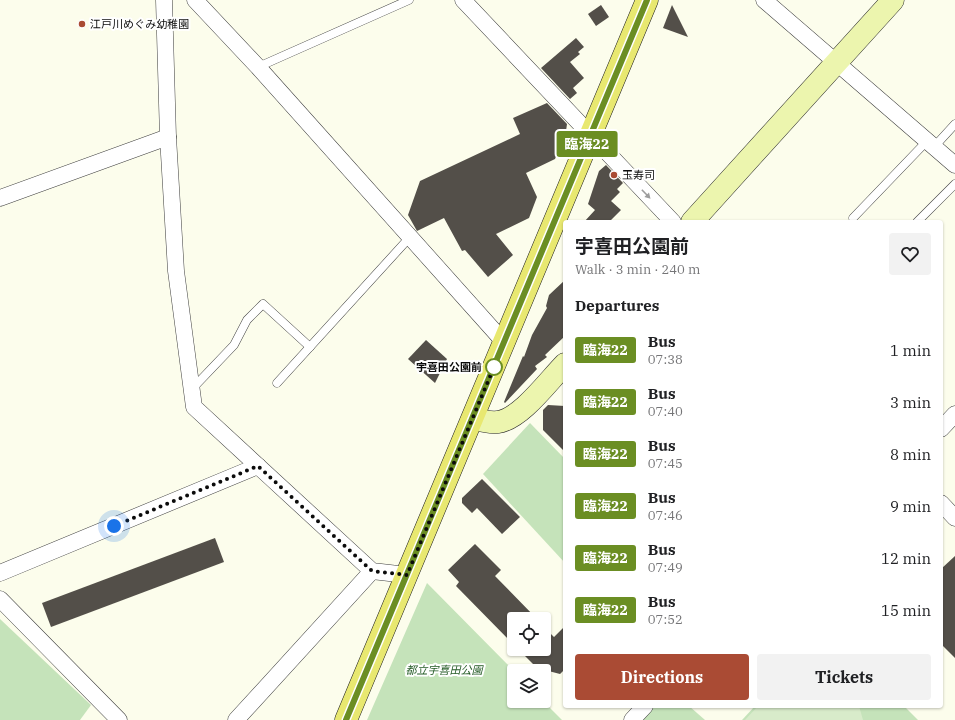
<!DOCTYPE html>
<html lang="en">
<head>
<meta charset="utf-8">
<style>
	:root { --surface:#fff; --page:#f2f2f2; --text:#202124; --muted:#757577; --accent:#aa4b34 }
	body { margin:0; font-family:"IBM Plex Serif","Noto Sans JP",serif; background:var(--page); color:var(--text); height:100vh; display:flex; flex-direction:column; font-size:15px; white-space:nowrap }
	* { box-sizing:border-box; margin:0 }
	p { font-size:13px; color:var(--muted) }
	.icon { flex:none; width:22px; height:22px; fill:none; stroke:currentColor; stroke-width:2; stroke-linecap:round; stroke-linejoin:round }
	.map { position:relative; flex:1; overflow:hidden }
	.details { position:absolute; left:563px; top:220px; width:380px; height:488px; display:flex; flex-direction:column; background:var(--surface); border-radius:4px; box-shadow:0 1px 3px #0004 }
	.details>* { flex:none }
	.badge { padding:0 8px; border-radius:3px; font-size:14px; line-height:26px }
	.controls { position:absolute; left:507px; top:612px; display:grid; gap:8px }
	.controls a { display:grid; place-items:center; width:44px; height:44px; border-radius:4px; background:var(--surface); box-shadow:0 1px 3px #0004; font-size:20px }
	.you { position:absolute; width:20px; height:20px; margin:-10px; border:3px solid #fff; border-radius:50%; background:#1a73e8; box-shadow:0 0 0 6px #1a73e833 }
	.map>.badge { position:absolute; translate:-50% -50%; box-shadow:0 0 0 2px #fff }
	h2 { padding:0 12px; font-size:15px; line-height:36px }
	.round { display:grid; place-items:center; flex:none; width:42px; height:42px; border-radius:4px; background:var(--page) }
	.head { display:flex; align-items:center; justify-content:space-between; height:68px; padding:0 12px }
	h1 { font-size:19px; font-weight:700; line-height:30px }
	.button { display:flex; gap:8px; margin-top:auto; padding:8px 12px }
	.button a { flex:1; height:46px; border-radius:4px; background:var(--accent); color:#fff; font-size:16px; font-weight:700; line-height:46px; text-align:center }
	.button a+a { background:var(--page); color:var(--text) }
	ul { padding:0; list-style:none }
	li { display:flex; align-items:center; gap:12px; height:52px; padding:0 12px }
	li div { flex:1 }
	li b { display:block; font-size:15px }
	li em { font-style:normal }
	li .badge { min-width:44px; font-weight:700; text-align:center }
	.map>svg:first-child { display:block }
	.green { fill:#c5e3ba }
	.pitch { fill:#d8ebca }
	.building { fill:#534f49 }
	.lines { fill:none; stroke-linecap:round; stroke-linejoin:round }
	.lane-casing { stroke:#3e3e3e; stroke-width:9 }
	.street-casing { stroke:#3e3e3e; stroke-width:17 }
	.secondary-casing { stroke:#2d2d2d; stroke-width:23 }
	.primary-casing { stroke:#1c1c1c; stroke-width:23 }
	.lane { stroke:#fff; stroke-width:8 }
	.street { stroke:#fff; stroke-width:16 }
	.secondary { stroke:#ecf5ae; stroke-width:22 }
	.primary { stroke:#e8e870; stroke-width:22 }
	.oneway { fill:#9d9d9d }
	.line-casing { stroke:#fff; stroke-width:9 }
	.line { stroke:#6b8e23; stroke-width:6 }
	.walk { stroke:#0b0b0b; stroke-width:4; stroke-dasharray:0 7.2 }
	.poi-dot { fill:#aa4b34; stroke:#fff; stroke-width:1.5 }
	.stop-dot { fill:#fff; stroke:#6b8e23; stroke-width:2 }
	.labels { text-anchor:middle; stroke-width:4; stroke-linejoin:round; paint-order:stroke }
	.poi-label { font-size:11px; fill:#0b0b0b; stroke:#fff; text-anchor:start }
	.stop-label { font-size:11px; font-weight:bold; fill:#0b0b0b; stroke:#fff; text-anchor:end }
	.park-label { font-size:11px; font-style:italic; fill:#245b26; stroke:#fff }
</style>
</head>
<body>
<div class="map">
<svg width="955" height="720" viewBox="0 0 955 720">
	<rect width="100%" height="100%" fill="#fcfdec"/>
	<g class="green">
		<polygon points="530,423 565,459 565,563 483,474"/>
		<polygon points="427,583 514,671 514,701 543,701 562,720 367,720"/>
		<polygon points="0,619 91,705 80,720 0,720"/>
		<polygon points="654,706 689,706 705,720 641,720"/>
		<polygon points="755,706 904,706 918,720 742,720"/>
	</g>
	<polygon class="pitch" points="758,706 859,706 863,720 745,720"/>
	<g class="building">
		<polygon points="601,5 609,17 596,26 588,14"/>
		<polygon points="672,5 688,37 663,28"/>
		<polygon points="576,38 584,47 578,52 580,54 570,62 584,78 573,88 577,93 570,99 541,68"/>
		<polygon points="547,103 567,124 566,131 555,159 526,173 537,197 529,218 496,234 513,255 488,277 465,250 462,251 444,218 417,231 408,215 420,181 520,134 513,118"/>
		<polygon points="606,165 623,183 617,189 620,192 611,201 621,210 609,222 584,222 595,210 588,204 599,171"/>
		<polygon points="565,280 565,336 545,355 547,357 535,366 537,369 505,403 504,402 523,356 524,357 532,335 547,308 546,306 549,295"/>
		<polygon points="426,340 447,359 435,383 408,359"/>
		<polygon points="548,405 565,406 565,452 543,430 543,410"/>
		<polygon points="482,479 520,517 502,534 477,508 472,513 462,503 462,498"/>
		<polygon points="215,538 224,562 51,627 42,603"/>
		<polygon points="475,544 501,570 495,576 537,619 514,619 514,645 456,586 459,582 448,570"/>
		<polygon points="955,556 955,658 941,644 941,569"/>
		<polygon points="565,626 565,669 560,674 537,668 518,649 544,649 544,627 554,637"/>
	</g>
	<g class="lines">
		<defs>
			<g id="lane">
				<polyline points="258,67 409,0"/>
				<polyline points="934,147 955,124"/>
				<polyline points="853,218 927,141"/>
				<polyline points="917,222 955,184"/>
				<polyline points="277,383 410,237"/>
				<polyline points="192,389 234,345 247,320 263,304 310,347"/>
			</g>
			<g id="street">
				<polyline points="164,0 168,137 176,271 194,407 372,571 407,575"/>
				<polyline points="195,0 258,67 504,342"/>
				<polyline points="463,0 673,222"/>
				<polyline points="764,0 955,165"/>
				<polyline points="0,198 168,137"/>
				<polyline points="941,429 955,414"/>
				<polyline points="941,503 955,518"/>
				<polyline points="0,573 258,466"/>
				<polyline points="0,599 119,720"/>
				<polyline points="236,720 372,571"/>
				<polyline points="632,720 645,706"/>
			</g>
			<g id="secondary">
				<polyline points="692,222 893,0"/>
				<path d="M 474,419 C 482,421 489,423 498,422 C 521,419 549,380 565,364"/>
			</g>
			<polyline id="primary" points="346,720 647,0"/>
		</defs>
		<use href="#lane" class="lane-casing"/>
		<use href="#street" class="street-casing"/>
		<use href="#secondary" class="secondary-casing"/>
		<use href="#primary" class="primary-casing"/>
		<use href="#lane" class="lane"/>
		<use href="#street" class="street"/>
		<use href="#secondary" class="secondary"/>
		<use href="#primary" class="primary"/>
	</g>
	<defs><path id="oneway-solid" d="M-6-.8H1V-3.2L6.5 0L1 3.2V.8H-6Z"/></defs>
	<use class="oneway" href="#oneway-solid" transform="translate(646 194) rotate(46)"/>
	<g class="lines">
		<defs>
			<polyline id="line" points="346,720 647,0"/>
		</defs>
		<use href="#line" class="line-casing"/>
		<use href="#line" class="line"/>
		<polyline class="walk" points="114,526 258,466 372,571 407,575 494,367"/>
	</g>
	<g class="poi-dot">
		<circle cx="82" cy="24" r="4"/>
		<circle cx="614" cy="175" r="4"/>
	</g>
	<circle class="stop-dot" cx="494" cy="367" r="8"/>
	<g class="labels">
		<g class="poi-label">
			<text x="90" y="28">江戸川めぐみ幼稚園</text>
			<text x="622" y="179">玉寿司</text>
		</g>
		<g class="stop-label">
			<text x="482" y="371">宇喜田公園前</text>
		</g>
		<g class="park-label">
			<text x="444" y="674">都立宇喜田公園</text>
		</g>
	</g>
</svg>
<div class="controls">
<a><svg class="icon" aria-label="locate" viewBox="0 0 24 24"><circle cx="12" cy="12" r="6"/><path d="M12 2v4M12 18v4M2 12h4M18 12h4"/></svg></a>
<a><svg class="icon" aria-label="layers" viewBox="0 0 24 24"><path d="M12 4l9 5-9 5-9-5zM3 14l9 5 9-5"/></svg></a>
</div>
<div class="you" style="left:114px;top:526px"></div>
<b class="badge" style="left:587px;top:144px;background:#6b8e23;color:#fff">臨海22</b>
<section class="details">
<div class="head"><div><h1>宇喜田公園前</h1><p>Walk · 3 min · 240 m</p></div><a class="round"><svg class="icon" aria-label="heart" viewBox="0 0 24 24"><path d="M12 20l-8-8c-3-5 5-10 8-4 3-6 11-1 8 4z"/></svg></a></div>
<h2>Departures</h2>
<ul>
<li><span class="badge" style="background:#6b8e23;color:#fff">臨海22</span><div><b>Bus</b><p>07:38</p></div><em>1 min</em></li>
<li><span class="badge" style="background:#6b8e23;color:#fff">臨海22</span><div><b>Bus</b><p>07:40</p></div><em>3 min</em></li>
<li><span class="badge" style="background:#6b8e23;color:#fff">臨海22</span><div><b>Bus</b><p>07:45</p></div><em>8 min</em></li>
<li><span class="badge" style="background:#6b8e23;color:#fff">臨海22</span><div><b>Bus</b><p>07:46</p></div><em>9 min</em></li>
<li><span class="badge" style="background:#6b8e23;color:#fff">臨海22</span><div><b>Bus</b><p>07:49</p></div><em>12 min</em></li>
<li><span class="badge" style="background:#6b8e23;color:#fff">臨海22</span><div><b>Bus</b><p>07:52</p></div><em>15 min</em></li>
</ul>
<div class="button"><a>Directions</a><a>Tickets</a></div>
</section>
</div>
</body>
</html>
